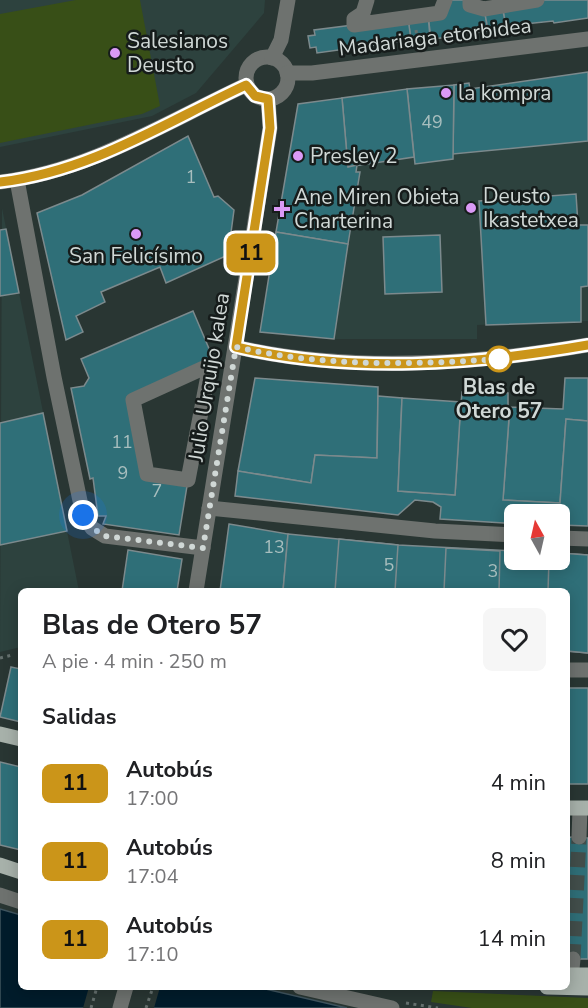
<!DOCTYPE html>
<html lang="es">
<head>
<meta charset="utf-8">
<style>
	:root { --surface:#fff; --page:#f6f6f6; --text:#202124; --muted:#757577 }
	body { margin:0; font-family:"Nunito Sans",sans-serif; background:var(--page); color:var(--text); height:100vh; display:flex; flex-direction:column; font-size:22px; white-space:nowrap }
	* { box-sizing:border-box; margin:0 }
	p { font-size:20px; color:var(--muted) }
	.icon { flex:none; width:33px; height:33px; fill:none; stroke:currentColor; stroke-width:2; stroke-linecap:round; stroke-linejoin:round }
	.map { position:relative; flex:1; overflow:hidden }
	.sheet { position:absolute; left:18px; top:588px; width:552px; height:402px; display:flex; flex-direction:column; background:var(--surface); border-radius:9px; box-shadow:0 3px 15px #0003 }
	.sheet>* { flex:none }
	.badge { padding:0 12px; border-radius:9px; font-size:21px; line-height:39px }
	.needle { width:39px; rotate:352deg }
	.tools { position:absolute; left:504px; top:504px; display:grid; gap:12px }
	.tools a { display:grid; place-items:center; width:66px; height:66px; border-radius:9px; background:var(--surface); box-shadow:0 3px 15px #0003; font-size:30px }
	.you { position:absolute; width:30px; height:30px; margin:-15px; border:4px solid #fff; border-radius:50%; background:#1a73e8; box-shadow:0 0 0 9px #1a73e833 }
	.map>.badge { position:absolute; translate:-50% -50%; box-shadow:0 0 0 3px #fff }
	h2 { padding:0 24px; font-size:22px; line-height:54px }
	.round { display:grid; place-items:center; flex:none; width:63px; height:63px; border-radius:9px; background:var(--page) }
	.head { display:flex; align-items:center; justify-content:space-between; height:102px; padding:0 24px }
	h1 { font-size:28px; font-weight:700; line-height:45px }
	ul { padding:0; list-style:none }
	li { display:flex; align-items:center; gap:18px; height:78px; padding:0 24px }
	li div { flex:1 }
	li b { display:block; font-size:22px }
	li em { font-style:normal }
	li .badge { min-width:66px; font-weight:700; text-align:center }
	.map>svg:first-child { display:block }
	.built { fill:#2d423e }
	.green { fill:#384f17 }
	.water { fill:#011c2b; stroke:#3f545e; stroke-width:1.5 }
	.pier { fill:#293633 }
	.building { fill:#2f6f78; stroke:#7c8a8d; stroke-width:1.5 }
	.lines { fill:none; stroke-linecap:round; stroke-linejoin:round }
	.minor-tunnel { stroke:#424e4b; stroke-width:15; stroke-dasharray:15 8; stroke-linecap:butt }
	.path { stroke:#65706e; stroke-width:3; stroke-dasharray:3 4.5; stroke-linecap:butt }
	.minor { stroke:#6e726f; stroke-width:15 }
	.major { stroke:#a7b1aa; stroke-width:15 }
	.line-casing { stroke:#fff; stroke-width:14 }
	.line { stroke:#cb9519; stroke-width:9 }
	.walk { stroke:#d0d8d6; stroke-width:6; stroke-dasharray:0 10.8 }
	.poi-dot { fill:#da9af6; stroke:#161c1b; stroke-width:2 }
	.stop-dot { fill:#fff; stroke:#cb9519; stroke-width:3 }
	.labels { text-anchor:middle; stroke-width:5; stroke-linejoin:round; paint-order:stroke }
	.number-label { font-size:18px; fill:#a8bebe }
	.street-label { font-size:21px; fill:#d0d8d6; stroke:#161c1b }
	.poi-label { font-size:21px; fill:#d0d8d6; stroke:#161c1b; text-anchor:start }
	.stop-label { font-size:21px; font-weight:bold; fill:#d0d8d6; stroke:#161c1b }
</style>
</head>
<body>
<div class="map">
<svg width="588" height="1008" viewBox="0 0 588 1008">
	<rect width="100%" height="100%" fill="#293633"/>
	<g class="built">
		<polygon points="0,0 265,0 264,13 196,93 152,116 0,147"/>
		<polygon points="588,141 588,321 477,325 477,339 334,339 360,172 356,172 357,165 414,157 415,164 453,159 453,154"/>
		<polygon points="2,208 79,591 21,591 21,647 0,652"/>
	</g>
	<g class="green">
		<polygon points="76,0 140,0 160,106 142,114 0,143 0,14"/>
		<polygon points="433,991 588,998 588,1008 472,1008 431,1002"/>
	</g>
	<polygon class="water" points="0,909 21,915 21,987 257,987 347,1008 0,1008"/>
	<polygon class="pier" points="89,987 160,987 154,1008 83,1008"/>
	<g class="building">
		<polygon points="445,0 470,0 484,7 488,31 470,34 461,30 451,37 431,39 428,15"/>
		<polygon points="536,0 588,0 588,18 554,23 553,21 506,26 502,6"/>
		<polygon points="502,6 506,26 488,30 484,9"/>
		<polygon points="428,15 430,37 411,40 408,18"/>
		<polygon points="408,18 411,40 317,53 316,47 310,48 308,36 315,35 314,30"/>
		<polygon points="588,72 588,141 453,154 454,85 469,83 470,89"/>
		<polygon points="454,85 453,159 415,164 407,89"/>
		<polygon points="407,89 414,157 348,167 342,98"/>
		<polygon points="342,98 348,167 357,165 356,172 360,172 348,244 276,232 298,104"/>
		<polygon points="188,136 214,197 218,196 234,210 228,255 166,283 160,267 101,292 105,302 76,316 83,332 66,340 37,213 82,195"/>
		<polygon points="576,194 578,225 588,225 588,286 581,287 581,322 486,325 479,201"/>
		<polygon points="6,229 19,293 0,296 0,230"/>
		<polygon points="276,232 348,244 334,339 260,332"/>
		<polygon points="440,235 442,292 385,294 383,237"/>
		<polygon points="193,311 213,358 133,400 147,474 188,480 179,535 103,524 106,516 98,516 93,478 90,479 71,388 84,386 89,378 81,359"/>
		<polygon points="255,378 378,387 377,458 315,455 311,483 238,471"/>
		<polygon points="565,378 588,378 588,421 566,419 560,503 503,500 509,418 460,415 462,392 508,393 508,407 563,409"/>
		<polygon points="378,396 402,398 398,491 455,495 460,415 509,418 503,500 560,503 566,419 588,421 588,526 560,525 560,514 547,514 541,509 521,508 504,523 440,519 441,507 433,502 415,500 398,515 235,496 238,471 311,483 315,455 377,458"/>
		<polygon points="402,398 461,402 455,495 398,491"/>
		<polygon points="43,413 67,531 0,545 0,423"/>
		<polygon points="229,524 288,534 283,591 220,591"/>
		<polygon points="288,534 398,545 514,551 514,560 560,560 560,553 588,555 588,653 567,651 567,591 283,591"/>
		<polygon points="339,539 398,545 395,591 335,591"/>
		<polygon points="446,548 500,551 499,591 444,591"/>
		<polygon points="128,550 182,559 177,591 122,591"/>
		<polygon points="560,553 588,555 588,653 567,651 567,591 548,591 549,560 560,560"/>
		<polygon points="11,667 21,669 21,722 0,717"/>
		<rect x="567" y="688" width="21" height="96"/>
		<polygon points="0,762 21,767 21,850 0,845"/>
		<polygon points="567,837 588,838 588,959 567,959"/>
	</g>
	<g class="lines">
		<polyline class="minor-tunnel" points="573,959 579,837"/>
		<g class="path">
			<polyline points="416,30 418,44"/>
			<polyline points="0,658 12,655"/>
			<polyline points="406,1003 438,1008"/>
			<polyline points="91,1008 97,987"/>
			<polyline points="146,1008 153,987"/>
		</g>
		<g class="minor">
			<polyline points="367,0 363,13 354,19 354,25 440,13 445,0"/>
			<polyline points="470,0 470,5 484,9 537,0"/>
			<circle cx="267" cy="78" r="21"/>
			<polyline points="272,58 281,40 288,0"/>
			<polyline points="287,73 312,73 588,39"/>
			<polyline points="17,180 54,377 83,515 92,528 105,536 203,548"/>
			<path d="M 0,182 C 90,171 166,122 246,85"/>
			<path d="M 236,347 C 351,373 473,365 588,345"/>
			<polygon points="210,365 188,480 147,474 133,400"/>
			<polyline points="209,508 435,531 514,535"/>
			<polyline points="560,538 588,539"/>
			<polyline points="196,591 270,128 268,99"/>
			<polyline points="567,670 588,670"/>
			<polyline points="579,837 580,809"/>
			<polyline points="0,895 21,902"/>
			<polyline points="567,973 572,969 573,959"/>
			<polyline points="300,987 392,1008"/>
			<polyline points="120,1008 126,987"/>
		</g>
		<g class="major">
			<polyline points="0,734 21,739"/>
			<polyline points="567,808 588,808"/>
			<polyline points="0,865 21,872"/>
			<polyline points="567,975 588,975"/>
			<polyline points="547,987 588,988"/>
		</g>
	</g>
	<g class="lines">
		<defs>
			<path id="line" d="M 0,182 C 90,172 166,122 246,85 L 255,96 L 268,99 L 270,128 L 236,347 C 351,374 473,365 588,345"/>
		</defs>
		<use href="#line" class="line-casing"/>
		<use href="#line" class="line"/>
		<path class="walk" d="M 83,515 L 92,528 L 105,536 L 203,548 L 236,347 C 322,367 412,365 499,359"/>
	</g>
	<g class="poi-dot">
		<circle cx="115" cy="53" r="6"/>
		<circle cx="446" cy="93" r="6"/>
		<circle cx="298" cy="156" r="6"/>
		<circle cx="471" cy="208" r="6"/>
		<path d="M279 200h6v6h6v6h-6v6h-6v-6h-6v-6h6z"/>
		<circle cx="136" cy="234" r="6"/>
	</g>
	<circle class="stop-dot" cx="499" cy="359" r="12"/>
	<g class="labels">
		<g class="number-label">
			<text x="432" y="128">49</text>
			<text x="191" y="183">1</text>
			<text x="122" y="448">11</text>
			<text x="123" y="479">9</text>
			<text x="157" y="497">7</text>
			<text x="274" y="553">13</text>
			<text x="389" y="571">5</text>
			<text x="493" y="577">3</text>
		</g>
		<g class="street-label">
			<text transform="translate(435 37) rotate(-7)" y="7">Madariaga etorbidea</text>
			<text transform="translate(209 377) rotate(-81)" y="7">Julio Urquijo kalea</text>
		</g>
		<g class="poi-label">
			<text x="127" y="48">Salesianos<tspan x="127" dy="24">Deusto</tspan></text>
			<text x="458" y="100">la kompra</text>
			<text x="310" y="163">Presley 2</text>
			<text x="483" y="203">Deusto<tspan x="483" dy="24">Ikastetxea</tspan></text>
			<text x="294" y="204">Ane Miren Obieta<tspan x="294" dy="24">Charterina</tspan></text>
			<text x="136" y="263" text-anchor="middle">San Felicísimo</text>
		</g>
		<g class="stop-label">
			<text x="499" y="394">Blas de<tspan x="499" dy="24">Otero 57</tspan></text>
		</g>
	</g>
</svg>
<div class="tools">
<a><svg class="needle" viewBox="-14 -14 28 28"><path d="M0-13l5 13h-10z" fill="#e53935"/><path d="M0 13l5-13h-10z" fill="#757577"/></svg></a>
</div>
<div class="you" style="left:83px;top:515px"></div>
<b class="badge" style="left:251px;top:253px;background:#cb9519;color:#111">11</b>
<section class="sheet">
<div class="head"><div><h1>Blas de Otero 57</h1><p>A pie · 4 min · 250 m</p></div><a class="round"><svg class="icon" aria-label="heart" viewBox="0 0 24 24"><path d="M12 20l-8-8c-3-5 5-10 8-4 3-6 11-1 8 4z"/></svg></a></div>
<h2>Salidas</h2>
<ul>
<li><span class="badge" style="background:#cb9519;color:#111">11</span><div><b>Autobús</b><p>17:00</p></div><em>4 min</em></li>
<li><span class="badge" style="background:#cb9519;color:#111">11</span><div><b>Autobús</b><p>17:04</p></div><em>8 min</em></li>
<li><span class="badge" style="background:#cb9519;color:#111">11</span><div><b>Autobús</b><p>17:10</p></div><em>14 min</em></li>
</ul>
</section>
</div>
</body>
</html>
